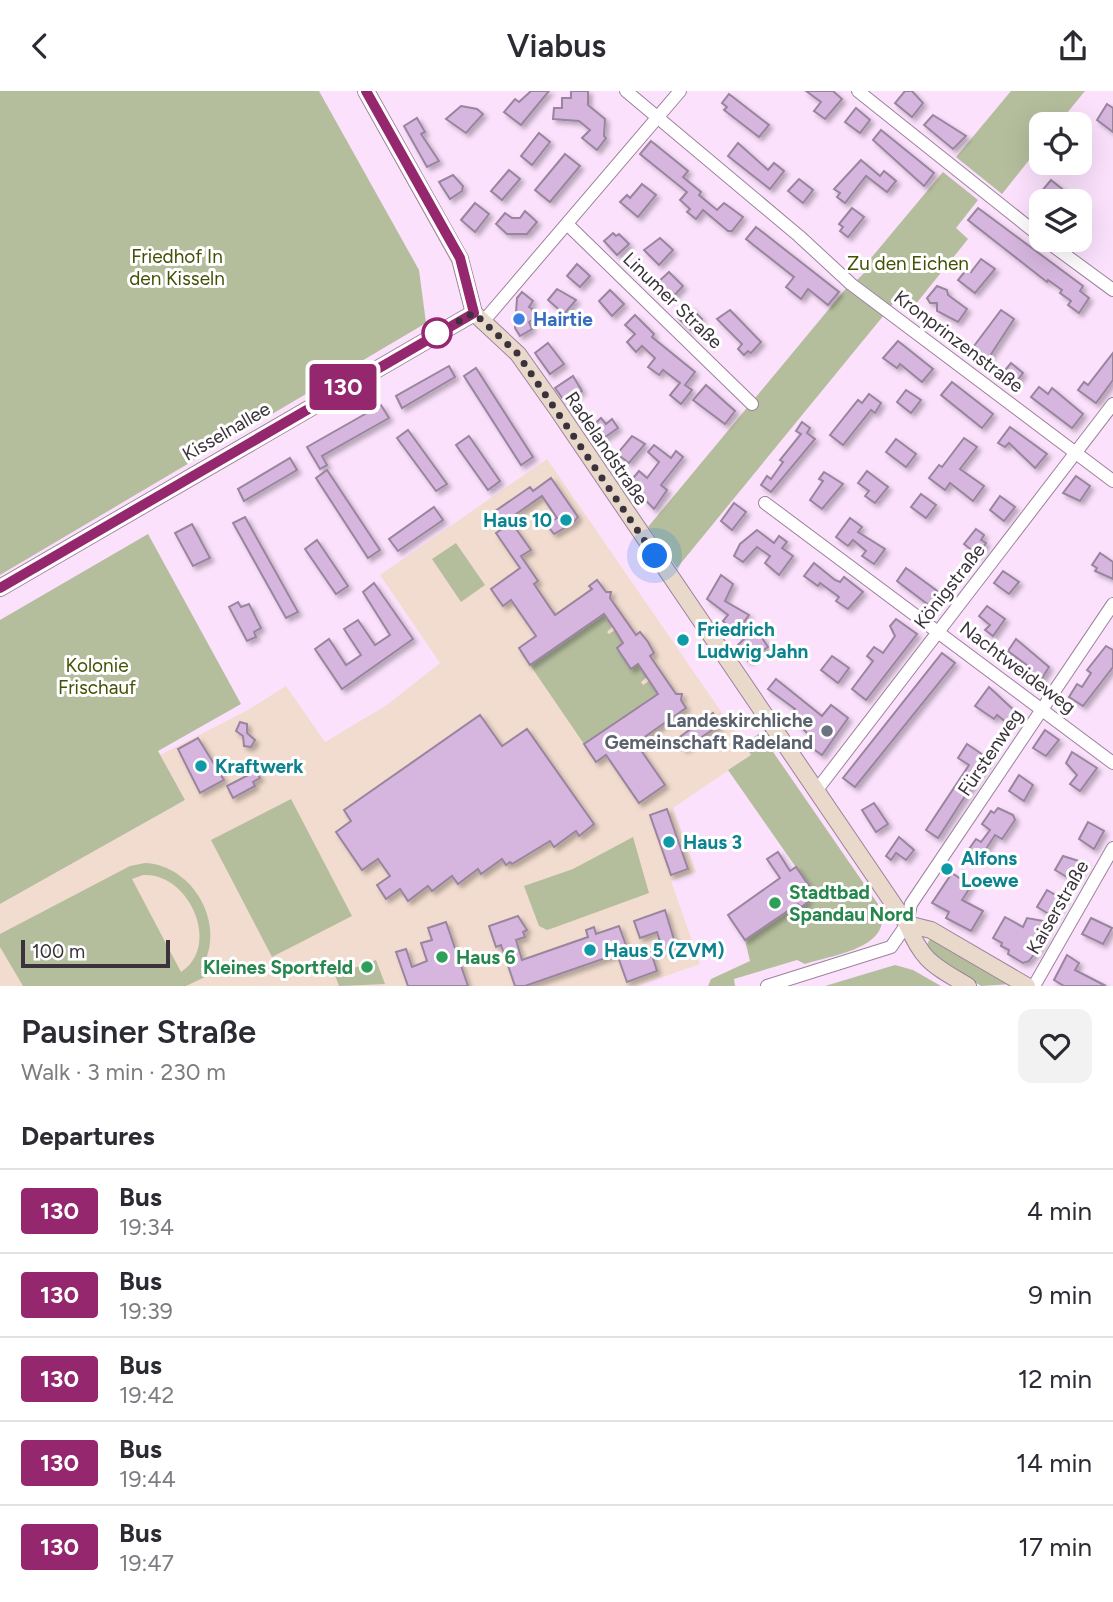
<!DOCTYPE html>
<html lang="en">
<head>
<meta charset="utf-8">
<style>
	:root { --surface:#fff; --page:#f2f2f3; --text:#2b2b33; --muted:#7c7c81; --line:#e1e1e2 }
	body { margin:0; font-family:Figtree,sans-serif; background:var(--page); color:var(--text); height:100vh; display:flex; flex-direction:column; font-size:26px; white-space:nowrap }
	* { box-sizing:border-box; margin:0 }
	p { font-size:23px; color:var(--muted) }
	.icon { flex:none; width:38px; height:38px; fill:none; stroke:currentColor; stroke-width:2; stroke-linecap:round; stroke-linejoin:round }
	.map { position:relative; height:895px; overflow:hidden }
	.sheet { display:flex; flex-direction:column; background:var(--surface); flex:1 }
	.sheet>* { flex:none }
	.badge { padding:0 14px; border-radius:5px; font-size:24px; line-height:46px }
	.buttons { position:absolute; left:1029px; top:21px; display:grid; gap:14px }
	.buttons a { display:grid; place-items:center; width:63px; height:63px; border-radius:14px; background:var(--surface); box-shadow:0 7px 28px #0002; font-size:35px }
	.scale { position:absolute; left:21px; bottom:18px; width:149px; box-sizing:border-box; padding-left:7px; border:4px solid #3c323c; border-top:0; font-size:19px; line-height:24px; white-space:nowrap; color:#3c323c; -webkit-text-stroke:5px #fff; paint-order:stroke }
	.you { position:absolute; width:35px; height:35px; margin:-18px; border:5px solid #fff; border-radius:50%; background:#1a73e8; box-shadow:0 0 0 10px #1a73e833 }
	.map>.badge { position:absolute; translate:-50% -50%; box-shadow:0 0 0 4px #fff }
	h2 { padding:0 21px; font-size:26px; line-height:63px }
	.round { display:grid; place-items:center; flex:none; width:74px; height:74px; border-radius:14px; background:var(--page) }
	.summary { display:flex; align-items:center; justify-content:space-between; height:119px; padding:0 21px }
	h1 { font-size:33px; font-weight:600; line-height:52px }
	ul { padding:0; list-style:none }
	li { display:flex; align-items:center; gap:21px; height:84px; padding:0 21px; border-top:2px solid var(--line) }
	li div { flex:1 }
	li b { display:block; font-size:26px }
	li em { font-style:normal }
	li .badge { min-width:77px; font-weight:700; text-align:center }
	header { display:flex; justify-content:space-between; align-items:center; height:91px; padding:0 21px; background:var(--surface); font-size:32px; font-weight:600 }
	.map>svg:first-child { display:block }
	.commercial { fill:#f2dccf }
	.green { fill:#b4be9d; fill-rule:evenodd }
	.building { fill:#d6b6de; stroke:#99859e; stroke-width:2; filter:url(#shadow) }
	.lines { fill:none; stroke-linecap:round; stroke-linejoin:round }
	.street-casing { stroke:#9b839b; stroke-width:14 }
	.secondary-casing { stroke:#9b839b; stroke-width:18 }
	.street { stroke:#fff; stroke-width:12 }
	.secondary { stroke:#e8d9ca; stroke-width:16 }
	.line-casing { stroke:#fff; stroke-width:16 }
	.line { stroke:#95276e; stroke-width:10 }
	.walk { stroke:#3c323c; stroke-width:7; stroke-dasharray:0 12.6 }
	.shop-dot { fill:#3f7fe0; stroke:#fff; stroke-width:2.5 }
	.stop-dot { fill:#fff; stroke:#95276e; stroke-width:3.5 }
	.culture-dot { fill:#0f9aa8; stroke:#fff; stroke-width:2.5 }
	.worship-dot { fill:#6b7280; stroke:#fff; stroke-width:2.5 }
	.leisure-dot { fill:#2e9e5b; stroke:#fff; stroke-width:2.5 }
	.labels { text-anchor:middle; stroke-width:6; stroke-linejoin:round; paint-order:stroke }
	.park-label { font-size:19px; fill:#435104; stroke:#fff }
	.street-label { font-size:19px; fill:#3c323c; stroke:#fff }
	.shop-label { font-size:19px; font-weight:bold; fill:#366cbe; stroke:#fff; text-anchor:start }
	.culture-label { font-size:19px; font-weight:bold; fill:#0d838f; stroke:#fff; text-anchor:start }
	.worship-label { font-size:19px; font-weight:bold; fill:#5b616d; stroke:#fff; text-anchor:end }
	.leisure-label { font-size:19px; font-weight:bold; fill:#27864d; stroke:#fff; text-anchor:start }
</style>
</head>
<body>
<header><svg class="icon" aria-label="back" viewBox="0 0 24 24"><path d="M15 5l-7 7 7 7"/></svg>Viabus<svg class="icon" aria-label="share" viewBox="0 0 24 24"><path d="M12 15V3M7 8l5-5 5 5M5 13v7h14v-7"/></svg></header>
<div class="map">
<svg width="1113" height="895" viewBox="0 0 1113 895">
	<defs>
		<filter id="shadow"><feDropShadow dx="3.5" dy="3.5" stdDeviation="2" flood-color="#0004"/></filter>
	</defs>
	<rect width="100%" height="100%" fill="#fbe1fc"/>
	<polygon class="commercial" points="547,368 751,664 673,717 696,781 671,790 700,873 637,895 0,895 0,813 185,709 160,664 248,619 286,595 325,651 387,614 440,572 380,484"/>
	<g class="green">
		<polygon points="0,0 319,0 419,179 426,232 0,484"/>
		<polygon points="1011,0 1085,0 1058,33 1041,33 1041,54 1002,103 956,66"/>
		<polygon points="943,81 978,109 956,137 968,148 911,219 897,208 891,215 857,189 864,182 861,179"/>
		<polygon points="848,195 884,224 677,477 648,436"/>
		<polygon points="148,443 241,613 158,660 185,709 0,813 0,529"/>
		<polygon points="456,452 485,494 461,511 432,468"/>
		<polygon points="604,523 612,536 607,541 609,543 615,539 623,552 617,557 631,578 638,573 647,586 641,591 643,594 649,590 658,603 584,653 530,574"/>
		<path d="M 760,642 L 880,816 C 895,857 832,864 805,873 L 797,869 L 734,888 L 735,895 L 708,895 L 711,888 L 750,870 L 745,849 L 798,813 L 801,816 L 807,812 L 805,808 L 814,802 L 728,679 L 751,664 L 744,653 Z"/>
		<polygon points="291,708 352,825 272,866 211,749"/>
		<polygon points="633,746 649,802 556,836 547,839 539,835 524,795 573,778"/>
		<path d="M 145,772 C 194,774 228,836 201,878 L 205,886 L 186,895 L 23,895 L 0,856 L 0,843 L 130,775 ZM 143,784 C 189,781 222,855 181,881 L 132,788 Z"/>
		<polygon points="931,846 1012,893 981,895 925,857"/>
		<polygon points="376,869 385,893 339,895 335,884"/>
		<polygon points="895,874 913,879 941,895 825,895"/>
	</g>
	<g class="building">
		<polygon points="531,0 549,0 521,34 504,21 515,8 519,11"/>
		<polygon points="571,0 588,0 588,14 605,28 604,45 606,47 597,59 582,47 590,39 579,30 553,28 554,17 562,17 562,7 571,7"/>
		<polygon points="806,0 833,0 842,8 825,28 814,20 821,11"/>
		<polygon points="905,0 912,0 923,12 912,26 895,12"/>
		<polygon points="729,3 769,34 759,46 724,19 727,16 722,12"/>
		<polygon points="1107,13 1113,17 1113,41 1097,29"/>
		<polygon points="461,15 477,18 483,23 466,42 446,28"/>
		<polygon points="856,17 870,29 860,42 845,31"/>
		<polygon points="933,24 966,45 953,58 924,34"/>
		<polygon points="417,27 425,41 421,43 439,70 427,76 404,35"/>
		<polygon points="881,39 934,82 924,95 873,49"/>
		<polygon points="539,42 550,51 532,74 521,65"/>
		<polygon points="651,50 688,80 683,86 701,101 699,104 717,119 724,112 743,126 732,140 728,140 703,119 696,128 687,121 690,118 680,109 687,101 640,63"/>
		<polygon points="738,52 768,79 774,72 784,80 770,98 728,65"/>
		<polygon points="565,63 580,75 550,111 535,99"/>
		<polygon points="861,69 880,85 884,80 896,90 887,101 866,85 845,112 837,106 840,102 834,98"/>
		<polygon points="509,79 520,88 502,109 491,100"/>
		<polygon points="453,84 463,95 462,100 450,108 439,91"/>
		<polygon points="799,88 813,99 803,112 788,100"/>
		<polygon points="1051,89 1077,110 1054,110 1041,101"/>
		<polygon points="642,93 656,104 638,126 620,111 627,104 630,107"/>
		<polygon points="475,112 489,123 475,141 461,129"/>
		<polygon points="852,117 864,126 848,146 840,140 843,136 839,133"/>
		<polygon points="978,117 1083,195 1080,200 1089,207 1079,222 1068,214 1071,210 1060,202 1062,199 1048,189 1047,191 968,129"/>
		<polygon points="525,120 537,131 527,143 507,143 496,133 505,122 512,127 520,127"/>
		<polygon points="756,136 839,201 828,214 808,198 801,208 786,196 794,186 746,148"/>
		<polygon points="613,142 616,145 619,143 629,153 617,164 604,150"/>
		<polygon points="660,147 673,159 659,174 644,159"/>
		<polygon points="981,168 995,178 975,202 958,189 967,178 971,181"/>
		<polygon points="577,173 590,185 580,196 567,185"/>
		<polygon points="669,181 683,195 671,208 656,193"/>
		<polygon points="937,195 947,199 948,204 967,218 958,231 937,220 937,212 930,212 927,207"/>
		<polygon points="557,198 576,209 564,223 548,209"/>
		<polygon points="610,199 624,213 612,225 599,210"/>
		<polygon points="522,201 533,210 529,216 532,218 532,229 529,231 532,238 520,245 515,237 517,207"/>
		<polygon points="689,215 702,228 691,239 678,227"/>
		<polygon points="730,219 761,251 751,262 748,260 744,264 738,258 742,253 717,228"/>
		<polygon points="1001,219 1014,228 986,271 971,259"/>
		<polygon points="635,224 654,243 652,246 695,281 685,294 692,299 681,313 670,304 680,292 663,279 659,284 648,276 655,267 642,255 636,261 627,251 635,243 625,234"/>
		<polygon points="898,250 933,278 922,291 900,273 897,277 883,267"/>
		<polygon points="548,252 564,273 550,283 535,262"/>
		<polygon points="1113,262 1113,289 1096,312 1078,299 1084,291 1088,294"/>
		<polygon points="1011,272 1023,282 1014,294 1001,284"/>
		<polygon points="449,275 455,286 402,317 396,305"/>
		<polygon points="476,277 533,366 521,374 464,285"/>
		<polygon points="573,285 582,300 565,311 555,297"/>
		<polygon points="952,291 993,323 982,337 941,304"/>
		<polygon points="706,294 735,320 725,333 693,309"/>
		<polygon points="1039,296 1048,303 1052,297 1083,323 1072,337 1031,306"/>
		<polygon points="906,299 921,309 911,322 897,311"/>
		<polygon points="869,303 881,312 875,322 871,319 843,354 830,344 858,309 862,312"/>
		<polygon points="381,314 389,327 322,365 327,374 320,378 307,356"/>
		<polygon points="601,327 606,333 612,328 618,337 598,351 590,337"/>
		<polygon points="802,331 810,337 807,342 815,348 771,401 761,394 767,385 771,388 783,371 780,369 801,343 796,340"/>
		<polygon points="1010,336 1047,363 1035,377 1009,352 1005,356 998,352"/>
		<polygon points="408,339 447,393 436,400 397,347"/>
		<polygon points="469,345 500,390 488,399 456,354"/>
		<polygon points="632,345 645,353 629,372 617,363"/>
		<polygon points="964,347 977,356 960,378 984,395 973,410 950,392 945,399 929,387 939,374 942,376"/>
		<polygon points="896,348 916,363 906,376 886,361"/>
		<polygon points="654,354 671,367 676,360 683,366 661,394 667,399 654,418 629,392 639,380 647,387 659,371 648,361"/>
		<polygon points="290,367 297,379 244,410 238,398"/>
		<polygon points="327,379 380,459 368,467 316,387"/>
		<polygon points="867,380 888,396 875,412 865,405 869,400 858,392"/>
		<polygon points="824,381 843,393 822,418 810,409 823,390 819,388"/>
		<polygon points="1076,385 1090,395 1080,410 1063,402"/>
		<polygon points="551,387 578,426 573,432 554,443 547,434 557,427 542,405 509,428 531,459 521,465 538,490 534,493 555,524 592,498 589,495 597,489 606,501 611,501 610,507 636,544 640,541 648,551 654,562 650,565 676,603 682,603 681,609 686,617 636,652 665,694 639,712 606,664 596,671 584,653 658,603 638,573 631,578 617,557 623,552 615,539 604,523 530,574 519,557 536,545 511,509 503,515 491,498 520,477 496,442 502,438 491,423 530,396 533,400"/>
		<polygon points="921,403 936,414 926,427 911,416"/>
		<polygon points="1000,405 1015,416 1004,430 990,419"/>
		<polygon points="734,412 746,421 732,439 721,430"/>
		<polygon points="434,416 443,429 398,460 389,448"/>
		<polygon points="245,426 298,521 286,527 233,432"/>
		<polygon points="850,427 862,436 858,441 885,458 874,473 862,465 866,460 853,449 848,455 836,446"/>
		<polygon points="192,433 210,467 193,475 175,442"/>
		<polygon points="976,438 984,444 981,449 986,452 978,464 964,453"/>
		<polygon points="757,439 774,452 779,445 787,451 782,457 793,465 779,484 765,472 770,465 757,456 743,471 734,465 740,453"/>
		<polygon points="317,449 348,495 336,503 305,458"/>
		<polygon points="1100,462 1113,471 1113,488 1095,480 1097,477 1092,474"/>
		<polygon points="814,472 835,489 840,491 844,486 863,501 848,518 836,510 839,506 820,492 818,495 804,485"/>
		<polygon points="906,477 940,502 930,515 897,490"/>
		<polygon points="1003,480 1019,491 1009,503 994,492"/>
		<polygon points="721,484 733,493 725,510 749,524 735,543 723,530 728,524 707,508"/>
		<polygon points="374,492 413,548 342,598 315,558 329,548 346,574 361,564 344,538 358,529 375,554 390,544 363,501"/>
		<polygon points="238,511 241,516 249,513 261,537 254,541 256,546 247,550 229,516"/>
		<polygon points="987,515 1005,528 993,545 985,539 990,534 979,525"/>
		<polygon points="896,528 917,543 866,609 852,598 873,570 867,565 874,556 883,562 895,545 890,535"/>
		<polygon points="758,541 768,556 748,570 738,554 749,543 751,545"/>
		<polygon points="1016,548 1049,576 1039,592 1024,581 1028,575 1008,560"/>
		<polygon points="1106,555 1113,559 1113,576 1083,615 1069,606 1077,593 1082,596 1091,582 1087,579"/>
		<polygon points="942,562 955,572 855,696 843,687"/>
		<polygon points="832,565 849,577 838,592 821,579"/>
		<polygon points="776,588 822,625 831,614 848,627 822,664 812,657 807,650 811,646 790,625 795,618 768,598"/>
		<polygon points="989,596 1019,624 1011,635 997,624 994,628 975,615"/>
		<polygon points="713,622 721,633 684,658 677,648"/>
		<polygon points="480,624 502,655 527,638 594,733 579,745 576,740 554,756 550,750 512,773 510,771 506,774 502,768 481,783 478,778 458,793 452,785 432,800 428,795 408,810 400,798 386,808 377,794 390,785 378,768 362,779 336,741 351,730 344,719"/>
		<polygon points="240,631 247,633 247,642 255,649 251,656 244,655 243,645 236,640"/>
		<polygon points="1045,639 1059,649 1046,665 1033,657"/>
		<polygon points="198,647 224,689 200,702 178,658"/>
		<polygon points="967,653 989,668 938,747 926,739 969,674 958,667"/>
		<polygon points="1072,661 1097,677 1080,700 1070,693 1077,684 1066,672"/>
		<polygon points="256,680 260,687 253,691 255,695 233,707 227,695"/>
		<polygon points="1019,684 1033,694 1024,710 1009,700"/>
		<polygon points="874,712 888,733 876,741 862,719"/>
		<polygon points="998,717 1013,724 1015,729 1002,748 995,744 984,761 987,764 983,771 967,761 976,748 981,751 990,739 982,733 991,720 994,722"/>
		<polygon points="667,718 688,778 671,784 650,724"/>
		<polygon points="1088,731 1104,740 1094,758 1079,748"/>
		<polygon points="899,746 914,759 906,769 896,762 891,769 886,765"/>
		<polygon points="778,761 790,780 796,776 814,802 805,808 807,812 801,816 798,813 745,849 728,824 780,787 767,768"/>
		<polygon points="1063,765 1085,772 1074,790 1055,779"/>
		<polygon points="952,782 971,795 962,809 983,820 971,840 946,827 949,821 932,812"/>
		<polygon points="1047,799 1064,809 1054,826 1037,816"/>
		<polygon points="665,819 676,855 663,860 657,841 640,847 634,830"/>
		<polygon points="518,825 527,839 523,841 525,846 516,849 522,869 588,846 586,839 594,836 596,843 619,835 631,868 651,861 657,880 627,891 617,863 525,895 515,895 501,854 496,856 489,835"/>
		<polygon points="1005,826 1023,836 1027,827 1049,831 1041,854 1029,870 1023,872 1008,863 1009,859 1001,855 1002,852 993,847"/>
		<polygon points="1091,827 1112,837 1103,853 1082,843"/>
		<polygon points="446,831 468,895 408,895 396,861 406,858 412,876 427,870 421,852 432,849 428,837"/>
		<polygon points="1067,864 1079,872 1075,879 1106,895 1064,895 1054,889"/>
	</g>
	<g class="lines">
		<defs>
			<g id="street">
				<polyline points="626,0 799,145 851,193 1113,390"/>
				<polyline points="858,0 1041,146"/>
				<polyline points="567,133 752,313"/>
				<polyline points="1045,149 1113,199"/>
				<polyline points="482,232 680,0"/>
				<polyline points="765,412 1113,672"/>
				<polyline points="816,700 1113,313"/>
				<polyline points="767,895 891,856 907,833 911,813 1113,513"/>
				<polyline points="1034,895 1113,757"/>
			</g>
			<g id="secondary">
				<path d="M 366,0 L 460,168 L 474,222 L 518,263 L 557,318 L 907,833 C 923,871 933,874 968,895"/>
				<polyline points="0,497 474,222"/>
				<polyline points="907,833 931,839 1027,895"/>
			</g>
		</defs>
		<use href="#street" class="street-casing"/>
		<use href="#secondary" class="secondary-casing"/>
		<use href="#street" class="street"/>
		<use href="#secondary" class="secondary"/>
	</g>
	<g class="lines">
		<defs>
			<polyline id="line" points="0,497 474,222 460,167 366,0"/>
		</defs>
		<use href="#line" class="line-casing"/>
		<use href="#line" class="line"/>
		<polyline class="walk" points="437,242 474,222 517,262 655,465"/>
	</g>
	<circle class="shop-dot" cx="519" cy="228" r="7"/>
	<circle class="stop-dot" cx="437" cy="242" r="14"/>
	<g class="culture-dot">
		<circle cx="566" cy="429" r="7"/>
		<circle cx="683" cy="549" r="7"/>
		<circle cx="201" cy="675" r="7"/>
		<circle cx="669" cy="751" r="7"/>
		<circle cx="947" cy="778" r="7"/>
		<circle cx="590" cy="859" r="7"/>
	</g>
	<circle class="worship-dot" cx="827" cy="640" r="7"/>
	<g class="leisure-dot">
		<circle cx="775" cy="812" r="7"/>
		<circle cx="442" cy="866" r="7"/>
		<circle cx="367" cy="876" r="7"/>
	</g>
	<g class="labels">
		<g class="park-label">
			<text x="177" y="172">Friedhof In<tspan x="177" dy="22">den Kisseln</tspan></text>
			<text x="908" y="179">Zu den Eichen</text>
			<text x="97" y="581">Kolonie<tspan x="97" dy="22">Frischauf</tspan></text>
		</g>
		<g class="street-label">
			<text transform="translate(673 209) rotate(44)" y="7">Linumer Straße</text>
			<text transform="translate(959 250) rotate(37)" y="7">Kronprinzenstraße</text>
			<text transform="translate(226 340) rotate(-30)" y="7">Kisselnallee</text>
			<text transform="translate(607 357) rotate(56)" y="7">Radelandstraße</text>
			<text transform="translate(949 495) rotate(-52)" y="7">Königstraße</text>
			<text transform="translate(1018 576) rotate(37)" y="7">Nachtweideweg</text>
			<text transform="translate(990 661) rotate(-56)" y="7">Fürstenweg</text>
			<text transform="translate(1057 816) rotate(-60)" y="7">Kaiserstraße</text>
		</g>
		<g class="shop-label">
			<text x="533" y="235">Hairtie</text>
		</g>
		<g class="culture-label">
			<text x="552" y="436" text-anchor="end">Haus 10</text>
			<text x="697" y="545">Friedrich<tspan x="697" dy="22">Ludwig Jahn</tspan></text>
			<text x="215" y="682">Kraftwerk</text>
			<text x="683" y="758">Haus 3</text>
			<text x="961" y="774">Alfons<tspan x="961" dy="22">Loewe</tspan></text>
			<text x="604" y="866">Haus 5 (ZVM)</text>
		</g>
		<g class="worship-label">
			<text x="813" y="636">Landeskirchliche<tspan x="813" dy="22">Gemeinschaft Radeland</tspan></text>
		</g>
		<g class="leisure-label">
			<text x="789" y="808">Stadtbad<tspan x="789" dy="22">Spandau Nord</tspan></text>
			<text x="456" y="873">Haus 6</text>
			<text x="353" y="883" text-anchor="end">Kleines Sportfeld</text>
		</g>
	</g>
</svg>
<div class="buttons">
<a><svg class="icon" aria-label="locate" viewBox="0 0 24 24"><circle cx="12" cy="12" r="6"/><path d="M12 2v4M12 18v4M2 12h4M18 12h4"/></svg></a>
<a><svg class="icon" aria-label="layers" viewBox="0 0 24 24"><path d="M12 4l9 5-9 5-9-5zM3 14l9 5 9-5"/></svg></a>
</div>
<div class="scale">100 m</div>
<div class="you" style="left:655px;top:465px"></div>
<b class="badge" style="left:343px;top:296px;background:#95276e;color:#fff">130</b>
</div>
<section class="sheet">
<div class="summary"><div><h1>Pausiner Straße</h1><p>Walk · 3 min · 230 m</p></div><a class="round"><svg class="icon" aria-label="heart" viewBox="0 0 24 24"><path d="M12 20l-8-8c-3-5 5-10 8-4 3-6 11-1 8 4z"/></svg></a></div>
<h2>Departures</h2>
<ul>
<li><span class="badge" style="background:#95276e;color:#fff">130</span><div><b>Bus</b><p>19:34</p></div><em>4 min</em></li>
<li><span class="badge" style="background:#95276e;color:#fff">130</span><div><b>Bus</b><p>19:39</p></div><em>9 min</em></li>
<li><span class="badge" style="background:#95276e;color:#fff">130</span><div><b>Bus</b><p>19:42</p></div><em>12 min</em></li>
<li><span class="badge" style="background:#95276e;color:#fff">130</span><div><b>Bus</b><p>19:44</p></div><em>14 min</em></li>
<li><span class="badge" style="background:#95276e;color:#fff">130</span><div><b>Bus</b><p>19:47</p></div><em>17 min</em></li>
</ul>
</section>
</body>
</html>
